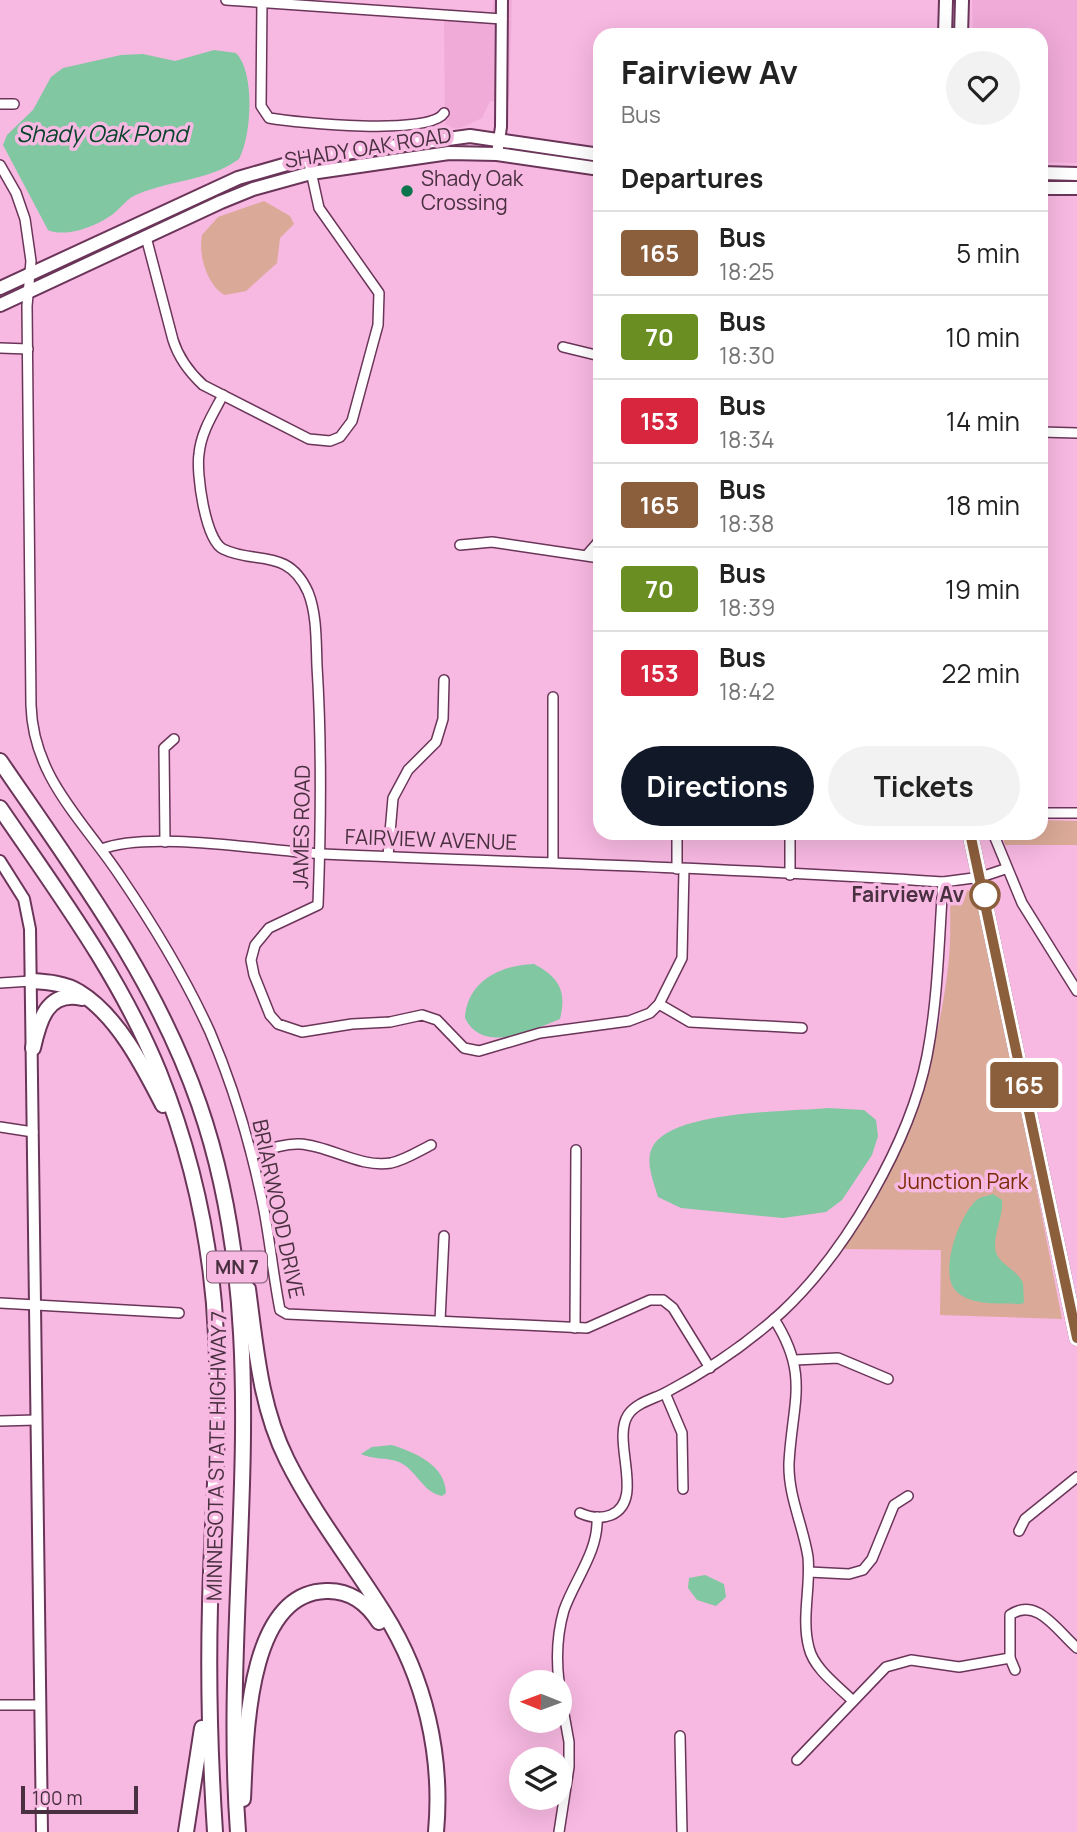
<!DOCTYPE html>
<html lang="en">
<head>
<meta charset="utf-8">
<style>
	:root { --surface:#fff; --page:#f2f2f2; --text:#222; --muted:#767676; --line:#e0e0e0; --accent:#111827 }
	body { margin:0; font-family:Manrope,sans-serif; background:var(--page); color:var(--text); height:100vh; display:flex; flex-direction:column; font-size:26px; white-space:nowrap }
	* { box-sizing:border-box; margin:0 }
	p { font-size:23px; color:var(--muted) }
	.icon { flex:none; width:38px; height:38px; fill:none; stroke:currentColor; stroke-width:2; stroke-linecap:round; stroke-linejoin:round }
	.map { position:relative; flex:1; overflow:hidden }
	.drawer { position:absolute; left:593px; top:28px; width:455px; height:812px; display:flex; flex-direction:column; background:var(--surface); border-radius:21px; box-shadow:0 7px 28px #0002 }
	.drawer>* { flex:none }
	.badge { padding:0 14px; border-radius:5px; font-size:24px; line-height:46px }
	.needle { width:46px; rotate:271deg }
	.buttons { position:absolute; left:509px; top:1670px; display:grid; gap:14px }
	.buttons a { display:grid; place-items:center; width:63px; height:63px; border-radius:50%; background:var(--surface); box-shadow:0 7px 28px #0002; font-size:35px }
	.scale { position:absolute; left:21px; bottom:18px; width:117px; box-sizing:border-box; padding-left:7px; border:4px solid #493040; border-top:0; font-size:19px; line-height:24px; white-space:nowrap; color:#493040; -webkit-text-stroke:5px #f7b8e1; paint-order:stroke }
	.map>.badge { position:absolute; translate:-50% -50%; box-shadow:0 0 0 4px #fff }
	h2 { padding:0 28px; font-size:26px; line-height:63px }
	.round { display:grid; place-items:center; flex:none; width:74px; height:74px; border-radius:37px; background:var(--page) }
	.overview { display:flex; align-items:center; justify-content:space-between; height:119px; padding:0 28px }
	h1 { font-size:33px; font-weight:700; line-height:52px }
	.button { display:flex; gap:14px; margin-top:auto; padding:14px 28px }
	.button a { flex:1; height:80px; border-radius:42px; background:var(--accent); color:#fff; font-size:28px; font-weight:700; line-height:80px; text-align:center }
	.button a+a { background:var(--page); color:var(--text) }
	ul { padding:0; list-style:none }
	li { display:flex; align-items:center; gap:21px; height:84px; padding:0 28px; border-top:2px solid var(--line) }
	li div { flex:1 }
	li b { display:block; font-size:26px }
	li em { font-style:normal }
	li .badge { min-width:77px; font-weight:700; text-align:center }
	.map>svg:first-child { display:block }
	.built { fill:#f0abd8 }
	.green { fill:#daa997 }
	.water { fill:#80c7a2 }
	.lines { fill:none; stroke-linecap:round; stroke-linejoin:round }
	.minor-casing { stroke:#6a3559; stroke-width:12 }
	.tertiary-casing { stroke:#6a3559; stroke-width:14 }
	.secondary-casing { stroke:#6a3559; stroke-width:16 }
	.trunk-casing { stroke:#6a3559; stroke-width:18 }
	.minor { stroke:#fff; stroke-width:9 }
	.tertiary { stroke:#fff; stroke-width:10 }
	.secondary { stroke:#fff; stroke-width:12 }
	.trunk { stroke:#fff; stroke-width:14 }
	.line-casing { stroke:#fff; stroke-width:16 }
	.line { stroke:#8b5e3c; stroke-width:10 }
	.poi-dot { fill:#0a744c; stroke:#f7b8e1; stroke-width:2.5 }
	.stop-dot { fill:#fff; stroke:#8b5e3c; stroke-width:3.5 }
	.labels { text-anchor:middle; stroke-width:7; stroke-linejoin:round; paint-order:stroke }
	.shield { fill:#f7b8e1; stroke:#7d5970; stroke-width:2 }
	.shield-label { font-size:19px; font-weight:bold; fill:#493040 }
	.street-label { font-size:21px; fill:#493040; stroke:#f7b8e1 }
	.poi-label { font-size:21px; fill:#493040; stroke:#f7b8e1; text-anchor:start }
	.stop-label { font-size:21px; font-weight:bold; fill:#493040; stroke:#f7b8e1; text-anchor:end }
	.park-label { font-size:21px; fill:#7b2a05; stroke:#f7b8e1 }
	.water-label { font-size:23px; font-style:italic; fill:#07432b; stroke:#f7b8e1 }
</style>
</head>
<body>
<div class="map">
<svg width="1077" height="1832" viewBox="0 0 1077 1832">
	<rect width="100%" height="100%" fill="#f7b8e1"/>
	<g class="built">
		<polygon points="493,0 512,0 509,101 490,101 482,118 461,128 445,129 444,16 492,19"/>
		<polygon points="972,0 1077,0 1077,163 1041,162 1041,35 973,35"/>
	</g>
	<g class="green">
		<path d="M 264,201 L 290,216 L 294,224 L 280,238 L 277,263 L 246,291 L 225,295 C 207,286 198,254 202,235 L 218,217 Z"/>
		<polygon points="1041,820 1077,821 1077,845 1005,845 1002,833 1041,833"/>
		<path d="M 950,888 L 974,891 L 994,971 L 1062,1319 L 940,1315 L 941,1250 L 841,1249 C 901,1164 939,1062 949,958 C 951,935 950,911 950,888 Z"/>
	</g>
	<g class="water">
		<path d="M 214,50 L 236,53 C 255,72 252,135 239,159 C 209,181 171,180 138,194 C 127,198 122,207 113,214 C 97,226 66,238 48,230 L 3,145 L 7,135 L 33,110 L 51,77 L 63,68 L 121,55 L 143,54 L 175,61 Z"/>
		<path d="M 534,964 C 559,977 567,991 560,1019 C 532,1030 483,1055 465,1018 C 467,981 501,965 534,964 Z"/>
		<path d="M 828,1108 L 864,1110 L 876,1120 L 878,1136 L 872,1155 L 842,1200 L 826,1212 L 783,1218 L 681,1208 L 658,1197 C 654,1183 645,1162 652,1148 C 670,1110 789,1112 828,1108 Z"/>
		<path d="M 993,1194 L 1002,1200 C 1004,1217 990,1240 997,1255 C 1003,1266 1018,1271 1023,1283 L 1024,1303 L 1019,1304 C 998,1303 973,1306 957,1292 C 937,1275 960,1212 978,1199 C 982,1196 988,1196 993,1194 Z"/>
		<path d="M 392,1445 C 416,1453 445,1465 446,1493 L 442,1496 C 422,1492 417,1470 399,1462 C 387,1457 373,1460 361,1454 L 372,1447 Z"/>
		<polygon points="705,1575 724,1584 726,1597 716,1606 697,1600 688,1588 689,1578"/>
	</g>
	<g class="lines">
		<defs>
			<g id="minor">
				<polyline points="226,0 502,19"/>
				<path d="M 262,0 L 261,106 L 269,118 C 298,123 430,136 444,113"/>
				<polyline points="696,34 711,35"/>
				<polyline points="0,104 14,104"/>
				<path d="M 0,165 L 16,193 L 25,219 L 31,261 L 27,306 L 31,705 C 33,777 82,819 120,876 C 154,926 185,977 210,1032 C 234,1088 251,1146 263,1205 C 270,1240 273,1275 280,1310 L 287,1314 L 587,1328 L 650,1300 L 663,1300 L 673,1308 L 710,1368"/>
				<path d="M 146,237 L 173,340 C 179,359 189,372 203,385 L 309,439 L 330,441 L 340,437 L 352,421 L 378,325 L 379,293 L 319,208 L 308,158"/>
				<polyline points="563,347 600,356"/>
				<polyline points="0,348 28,349"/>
				<path d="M 223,395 C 213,414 201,432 199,454 C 196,472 205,540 223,549 C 255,565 288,547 308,592 C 317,614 316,642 317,666 C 322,746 321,825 318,905 L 269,928 L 255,945 L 251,960 L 254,975 L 270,1015 L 278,1024 L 302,1032 L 352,1024 L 390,1022 L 422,1015 L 437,1020 L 464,1048 L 479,1051 L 540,1033 L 629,1021 L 650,1013 L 659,1004 L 682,958 L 684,869"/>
				<polyline points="1041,432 1077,433"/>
				<polyline points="460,545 492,542 600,558"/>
				<polyline points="587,555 600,540"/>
				<polyline points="1041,813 1077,813"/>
				<polyline points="677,833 677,869"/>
				<polyline points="790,833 790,875"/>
				<polyline points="993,833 1022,903 1077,991"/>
				<polyline points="165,842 164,748 174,739"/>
				<path d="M 102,849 C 149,830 268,851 323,854 C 530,863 737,868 943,882 L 981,877 L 1005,869"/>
				<polyline points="388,856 393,798 408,770 436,742 443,719 444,680"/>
				<polyline points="553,862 553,697"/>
				<polyline points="0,983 31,981"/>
				<polyline points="659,1004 690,1022 802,1028"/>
				<polyline points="0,1127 33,1132"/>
				<path d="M 252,1155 C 267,1150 284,1143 300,1144 C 331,1146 359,1168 391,1163 C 405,1160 419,1151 431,1145"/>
				<polyline points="0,1303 179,1313"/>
				<path d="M 774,1319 C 810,1375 792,1403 789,1463 C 788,1496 803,1525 808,1557 C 811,1586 801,1619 809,1648 C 814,1669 838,1686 853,1701"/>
				<polyline points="440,1321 444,1236"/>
				<polyline points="575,1328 576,1150"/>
				<polyline points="795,1360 838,1358 888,1379"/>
				<polyline points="0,1421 36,1420"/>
				<path d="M 683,1489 L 682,1433 L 665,1393 C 707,1371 747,1344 782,1312 C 846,1252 910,1142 927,1056 C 938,999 939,940 943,882"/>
				<path d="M 580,1513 C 589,1517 601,1519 611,1515 C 646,1500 611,1441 628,1415 C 636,1403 653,1399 665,1393"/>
				<polyline points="1019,1531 1025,1519 1077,1477"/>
				<polyline points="809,1572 849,1574 863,1570 872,1559 894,1505 908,1496"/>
				<path d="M 1015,1670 L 1010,1658 L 1010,1615 C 1037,1596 1058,1632 1077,1648"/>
				<path d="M 559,1682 C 556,1657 557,1634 564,1610 C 575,1579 599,1551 597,1517"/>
				<polyline points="0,1705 39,1705"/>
				<polyline points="680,1736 682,1832"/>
				<polyline points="797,1760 886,1667 911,1660 959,1667 1010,1658"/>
				<polyline points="559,1832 569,1767 569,1742 560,1692"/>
			</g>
			<g id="tertiary">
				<polyline points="497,154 501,127 502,0"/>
				<polyline points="0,861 24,899 30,929 42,1832"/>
			</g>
			<g id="secondary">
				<polyline points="945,35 946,0"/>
				<polyline points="961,35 962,0"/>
				<polyline points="1041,173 1077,174"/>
				<polyline points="1041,188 1077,188"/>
				<polyline points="0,288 238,178 308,158 470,136 600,155"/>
				<polyline points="0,305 221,202 253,189 311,173 449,153 497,154 600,169"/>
				<polyline points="970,833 1077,1338"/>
			</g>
			<g id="trunk">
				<path d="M 0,761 C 75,871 155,977 199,1104 C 281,1339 220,1590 238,1832"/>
				<path d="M 0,808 C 58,893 120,976 159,1072 C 192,1155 212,1245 216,1335 C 221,1424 212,1515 210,1605 C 208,1681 210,1756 215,1832"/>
				<path d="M 31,981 C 47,982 65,983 79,992 C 117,1015 143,1066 163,1105"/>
				<path d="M 33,1048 C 39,1021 47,990 82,998"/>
				<path d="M 248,1289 C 256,1348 260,1406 287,1460 C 314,1514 352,1562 384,1613 C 425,1678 443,1755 436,1832"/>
				<path d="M 243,1799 C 246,1743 245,1593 326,1591 C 349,1590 367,1603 379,1622"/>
				<polyline points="186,1832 202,1728"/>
			</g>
		</defs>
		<use href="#minor" class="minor-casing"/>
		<use href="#tertiary" class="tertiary-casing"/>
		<use href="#secondary" class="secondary-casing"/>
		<use href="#trunk" class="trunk-casing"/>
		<use href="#minor" class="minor"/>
		<use href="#tertiary" class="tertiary"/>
		<use href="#secondary" class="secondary"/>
		<use href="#trunk" class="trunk"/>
	</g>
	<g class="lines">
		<defs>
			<polyline id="line" points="970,833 1077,1338"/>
		</defs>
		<use href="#line" class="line-casing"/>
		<use href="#line" class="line"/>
	</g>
	<circle class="poi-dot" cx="407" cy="191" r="7"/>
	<circle class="stop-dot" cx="985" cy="895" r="14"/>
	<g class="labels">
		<rect class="shield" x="207" y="1251.5" width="60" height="31" rx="5"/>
		<g class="shield-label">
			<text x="237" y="1274">MN 7</text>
		</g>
		<g class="street-label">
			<text transform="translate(368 148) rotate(-9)" y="7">SHADY OAK ROAD</text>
			<text transform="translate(302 827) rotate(-89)" y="7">JAMES ROAD</text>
			<text transform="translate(431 840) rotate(2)" y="7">FAIRVIEW AVENUE</text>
			<text transform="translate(278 1209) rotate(78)" y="7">BRIARWOOD DRIVE</text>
			<text transform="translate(217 1456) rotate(-89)" y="7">MINNESOTA STATE HIGHWAY 7</text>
		</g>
		<g class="poi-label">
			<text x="421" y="186">Shady Oak<tspan x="421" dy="24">Crossing</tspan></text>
		</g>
		<g class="stop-label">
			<text x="964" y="902">Fairview Av</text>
		</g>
		<g class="park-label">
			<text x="963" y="1189">Junction Park</text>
		</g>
		<g class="water-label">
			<text x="102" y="142">Shady Oak Pond</text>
		</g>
	</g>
</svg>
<div class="buttons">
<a><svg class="needle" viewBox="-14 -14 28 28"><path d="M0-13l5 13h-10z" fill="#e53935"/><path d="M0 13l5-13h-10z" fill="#767676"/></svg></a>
<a><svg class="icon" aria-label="layers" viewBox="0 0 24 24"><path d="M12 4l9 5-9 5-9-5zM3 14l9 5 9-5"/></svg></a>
</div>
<div class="scale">100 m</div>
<b class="badge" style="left:1024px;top:1085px;background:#8b5e3c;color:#fff">165</b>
<section class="drawer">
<div class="overview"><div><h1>Fairview Av</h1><p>Bus</p></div><a class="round"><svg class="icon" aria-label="heart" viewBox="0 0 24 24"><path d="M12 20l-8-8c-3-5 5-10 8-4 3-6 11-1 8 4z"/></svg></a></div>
<h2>Departures</h2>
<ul>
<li><span class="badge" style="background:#8b5e3c;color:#fff">165</span><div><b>Bus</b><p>18:25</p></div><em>5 min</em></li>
<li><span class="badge" style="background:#6b8e23;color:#fff">70</span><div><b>Bus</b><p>18:30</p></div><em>10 min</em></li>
<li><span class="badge" style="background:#d7263d;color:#fff">153</span><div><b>Bus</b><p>18:34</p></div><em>14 min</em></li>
<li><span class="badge" style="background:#8b5e3c;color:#fff">165</span><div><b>Bus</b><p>18:38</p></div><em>18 min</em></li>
<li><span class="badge" style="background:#6b8e23;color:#fff">70</span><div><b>Bus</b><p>18:39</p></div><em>19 min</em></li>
<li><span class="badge" style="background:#d7263d;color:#fff">153</span><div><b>Bus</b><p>18:42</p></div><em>22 min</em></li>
</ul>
<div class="button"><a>Directions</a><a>Tickets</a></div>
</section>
</div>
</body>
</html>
